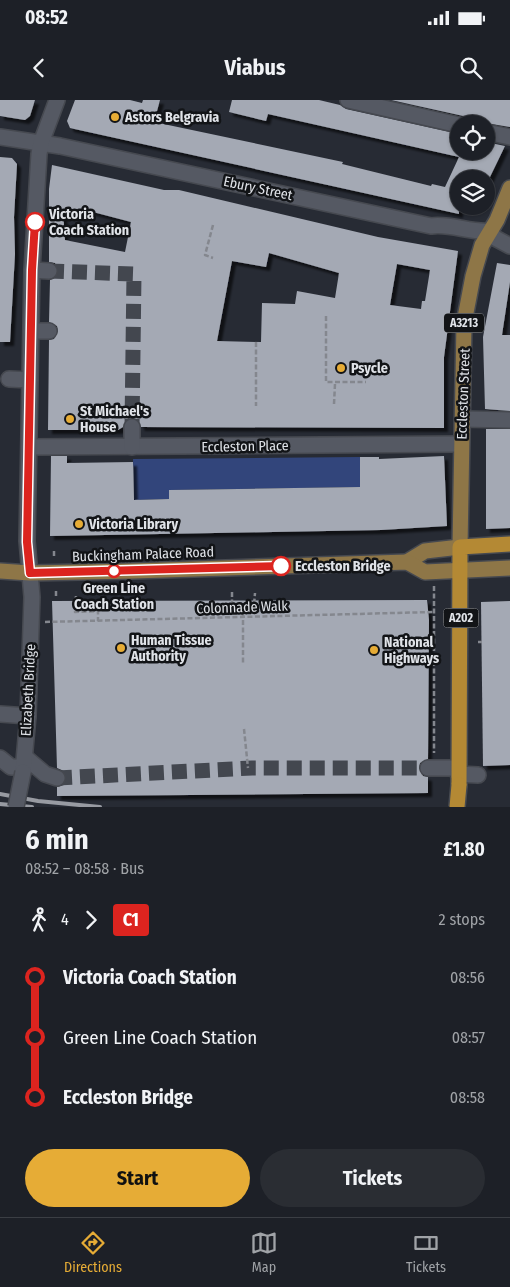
<!DOCTYPE html>
<html lang="en">
<head>
<meta charset="utf-8">
<style>
	:root { --surface:#1d2027; --page:#2a2d33; --text:#f1f3f6; --muted:#a0a3a7; --line:#3b3e44; --accent:#e6ac36 }
	body { margin:0; font-family:"Fira Sans Condensed",sans-serif; background:var(--page); color:var(--text); height:100vh; display:flex; flex-direction:column; font-size:19px; white-space:nowrap }
	* { box-sizing:border-box; margin:0 }
	p { font-size:16px; color:var(--muted) }
	.icon { flex:none; width:28px; height:28px; fill:none; stroke:currentColor; stroke-width:2; stroke-linecap:round; stroke-linejoin:round }
	.map { position:relative; height:707px; overflow:hidden }
	.drawer { display:flex; flex-direction:column; background:var(--surface); flex:1 }
	.drawer>* { flex:none }
	.badge { padding:0 10px; border-radius:4px; font-size:18px; line-height:32px }
	.buttons { position:absolute; left:450px; top:15px; display:grid; gap:10px }
	.buttons a { display:grid; place-items:center; width:45px; height:45px; border-radius:50%; background:var(--surface); box-shadow:0 1px 4px #0004,0 0 0 1px var(--line); font-size:25px }
	.map>.badge { position:absolute; translate:-50% -50%; box-shadow:0 0 0 2px #fff }
	.legs { display:flex; align-items:center; gap:8px; height:55px; padding:0 25px; font-size:16px }
	.legs p { margin-inline-start:auto }
	.summary { display:flex; align-items:center; justify-content:space-between; height:85px; padding:0 25px }
	h1 { font-size:28px; font-weight:700; line-height:38px }
	.action { display:flex; gap:10px; margin-top:auto; padding:10px 25px }
	.action a { flex:1; height:58px; border-radius:30px; background:var(--accent); color:#111; font-size:20px; font-weight:700; line-height:58px; text-align:center }
	.action a+a { background:var(--page); color:var(--text) }
	ul { padding:0 25px; list-style:none }
	li { display:flex; align-items:center; gap:18px; height:60px; font-size:19px }
	li i { display:grid; place-items:center; width:8px; height:100%; margin:0 6px; background:currentColor }
	li i::after { content:''; width:12px; height:12px; margin:-6px; border:4px solid; border-radius:50%; background:var(--surface) }
	li p { margin-inline-start:auto }
	li:first-child i { background:linear-gradient(#0000 50%,currentColor 0) }
	li:last-child i { background:linear-gradient(currentColor 50%,#0000 0) }
	.status { display:flex; justify-content:space-between; align-items:center; height:35px; padding:0 25px; background:var(--surface); direction:ltr }
	.status svg { height:14px; fill:currentColor }
	header { display:flex; justify-content:space-between; align-items:center; height:65px; padding:0 25px; background:var(--surface); font-size:22px; font-weight:700 }
	.dock { display:flex; justify-content:space-around; align-items:center; height:70px; border-top:1px solid var(--line); background:var(--surface); font-size:14px; color:var(--muted) }
	.dock a { display:grid; justify-items:center; gap:2px }
	.dock .selected { color:var(--accent) }
	.map>svg:first-child { display:block }
	.green { fill:#32457b }
	.building { fill:#a4a9b4; fill-rule:evenodd; filter:url(#shadow) }
	.lines { fill:none; stroke-linecap:round; stroke-linejoin:round }
	.minor-tunnel { stroke:#43474f; stroke-width:15; stroke-dasharray:15 8; stroke-linecap:butt }
	.minor-casing { stroke:#464950; stroke-width:18 }
	.major-casing { stroke:#464950; stroke-width:18 }
	.highway-casing { stroke:#464950; stroke-width:18 }
	.path { stroke:#84878e; stroke-width:2.5; stroke-dasharray:5 2.5; stroke-linecap:butt }
	.minor { stroke:#555963; stroke-width:15 }
	.major { stroke:#8e7647; stroke-width:15 }
	.highway { stroke:#b48934; stroke-width:15 }
	.rail { stroke:#989ba2; stroke-width:4 }
	.minor-bridge-casing { stroke:#464950; stroke-width:18; stroke-linecap:butt }
	.highway-bridge-casing { stroke:#464950; stroke-width:18; stroke-linecap:butt }
	.minor-bridge { stroke:#555963; stroke-width:15 }
	.highway-bridge { stroke:#b48934; stroke-width:15 }
	.line-1-casing { stroke:#fff; stroke-width:11 }
	.line-1 { stroke:#dc241f; stroke-width:8 }
	.poi-dot { fill:#e6ac36; stroke:#121417; stroke-width:2 }
	.stop-1-dot { fill:#fff; stroke:#dc241f; stroke-width:2.5 }
	.labels { text-anchor:middle; stroke-width:5; stroke-linejoin:round; paint-order:stroke }
	.shield { fill:#121417; stroke:#a2a5a9; stroke-width:1 }
	.shield-label { font-size:12px; font-weight:bold; fill:#e0e3e8 }
	.poi-label { font-size:14px; font-weight:bold; fill:#e0e3e8; stroke:#121417; text-anchor:start }
	.street-label { font-size:14px; fill:#e0e3e8; stroke:#121417 }
	.stop-label { font-size:14px; font-weight:bold; fill:#e0e3e8; stroke:#121417; text-anchor:start }
</style>
</head>
<body>
<div class="status"><b>08:52</b><svg viewBox="0 0 49 12"><path d="M0 12V9h3v3zM5 12V6h3v6zM10 12V3h3v9zM15 12V0h3v12zM26 1h20v11H26zM47 4h2v5h-2z"/></svg></div>
<header><svg class="icon" aria-label="back" viewBox="0 0 24 24"><path d="M15 5l-7 7 7 7"/></svg>Viabus<svg class="icon" aria-label="search" viewBox="0 0 24 24"><circle cx="10" cy="10" r="6"/><path d="M15 15l6 6"/></svg></header>
<div class="map">
<svg width="510" height="707" viewBox="0 0 510 707">
	<defs>
		<filter id="shadow"><feDropShadow dx="4" dy="4" stdDeviation="1" flood-color="#0009"/></filter>
	</defs>
	<rect width="100%" height="100%" fill="#272b34"/>
	<polygon class="green" points="360,357 360,387 169,390 169,399 134,400 133,359"/>
	<g class="building">
		<polygon points="0,0 35,0 30,16 25,20 0,16"/>
		<polygon points="75,0 130,0 142,3 143,0 160,0 154,22 343,62 342,64 431,86 432,84 445,87 459,57 268,14 266,21 229,12 232,0 319,0 340,5 346,9 459,34 459,57 462,51 486,51 486,42 505,46 489,79 459,79 459,114 70,28 67,21"/>
		<polygon points="391,0 510,0 510,27 486,23 486,21"/>
		<polygon points="0,57 12,58 17,64 14,117 15,154 10,242 0,242"/>
		<path d="M 52,65 L 164,90 L 179,90 L 378,137 L 458,151 L 444,257 L 444,328 L 141,327 L 137,319 L 132,318 L 127,319 L 123,327 L 118,330 L 48,330 L 49,240 L 54,239 L 58,231 L 57,226 L 49,222 L 50,180 L 57,177 L 58,171 L 55,163 L 49,162 L 49,89 ZM 63,110 L 93,112 L 131,122 L 125,152 L 65,140 ZM 269,153 L 339,173 L 335,198 L 297,191 L 295,204 L 262,203 L 261,242 L 217,241 L 232,161 L 266,167 ZM 397,164 L 430,170 L 425,201 L 422,201 L 421,209 L 390,205 Z"/>
		<polygon points="497,163 510,165 510,182 502,235 510,235 510,311 485,309 483,237"/>
		<polygon points="486,329 510,329 510,428 486,429"/>
		<polygon points="51,356 67,356 67,363 133,362 134,400 169,399 169,390 360,387 360,357 379,357 379,359 444,356 447,426 381,430 50,436"/>
		<polygon points="427,500 429,520 428,659 420,663 419,668 423,676 428,677 428,693 57,696 57,687 64,685 66,677 64,671 57,668 52,501"/>
		<polygon points="510,501 510,665 483,666 481,502"/>
	</g>
	<g class="lines">
		<g class="minor-tunnel">
			<polyline points="49,171 134,174 132,327"/>
			<polyline points="57,678 252,668 428,668"/>
		</g>
		<defs>
			<g id="minor">
				<polyline points="348,0 459,25"/>
				<polyline points="486,32 510,37"/>
				<path d="M 0,37 L 60,46 L 431,126 C 451,123 470,133 490,131 L 495,138 L 510,146"/>
				<polyline points="32,170 49,171"/>
				<polyline points="31,231 49,231"/>
				<polyline points="9,279 30,280"/>
				<polyline points="463,319 510,320"/>
				<polyline points="29,347 461,344"/>
				<polyline points="132,347 132,327"/>
				<polyline points="0,614 28,616"/>
				<polyline points="25,657 45,674 57,678"/>
				<polyline points="0,658 11,667 23,667"/>
				<polyline points="428,668 458,668"/>
				<polyline points="23,672 28,616 32,497 27,441 30,280 32,170 39,54 41,43 57,0"/>
				<polyline points="458,674 478,675"/>
			</g>
			<g id="major">
				<polyline points="407,462 425,451 460,447 464,223 473,176 482,145 497,120 510,88"/>
				<polyline points="0,471 30,473 133,471 407,462 425,472 510,468"/>
			</g>
			<polyline id="highway" points="459,685 460,447 510,444"/>
		</defs>
		<use href="#minor" class="minor-casing"/>
		<use href="#major" class="major-casing"/>
		<use href="#highway" class="highway-casing"/>
		<g class="path">
			<polyline points="213,125 205,155 213,158"/>
			<polyline points="326,216 326,282 366,282"/>
			<polyline points="256,242 256,306"/>
			<polyline points="334,304 335,284"/>
			<polyline points="54,451 54,456"/>
			<polyline points="434,486 434,653"/>
			<polyline points="56,491 56,498"/>
			<polyline points="232,492 232,506 254,505 255,493"/>
			<polyline points="76,496 75,512 98,511 98,521"/>
			<polyline points="243,505 243,565"/>
			<polyline points="45,522 433,512"/>
			<polyline points="478,542 482,542"/>
			<polyline points="244,629 248,668"/>
		</g>
		<use href="#minor" class="minor"/>
		<use href="#major" class="major"/>
		<use href="#highway" class="highway"/>
		<g class="rail">
			<polyline points="0,694 38,701 100,707"/>
			<polyline points="0,704 32,707"/>
		</g>
		<defs>
			<polyline id="minor-bridge" points="16,707 23,672"/>
			<polyline id="highway-bridge" points="457,707 459,685"/>
		</defs>
		<use href="#minor-bridge" class="minor-bridge-casing"/>
		<use href="#highway-bridge" class="highway-bridge-casing"/>
		<use href="#minor-bridge" class="minor-bridge"/>
		<use href="#highway-bridge" class="highway-bridge"/>
	</g>
	<g class="lines">
		<defs>
			<polyline id="line-1" points="35,122 32,170 27,442 30,473 281,466"/>
		</defs>
		<use href="#line-1" class="line-1-casing"/>
		<use href="#line-1" class="line-1"/>
	</g>
	<g class="poi-dot">
		<circle cx="115" cy="17" r="5"/>
		<circle cx="341" cy="268" r="5"/>
		<circle cx="70" cy="319" r="5"/>
		<circle cx="79" cy="424" r="5"/>
		<circle cx="121" cy="548" r="5"/>
		<circle cx="374" cy="550" r="5"/>
	</g>
	<g class="stop-1-dot">
		<circle cx="35" cy="122" r="9"/>
		<circle cx="281" cy="466" r="9"/>
		<circle cx="114" cy="471" r="6"/>
	</g>
	<g class="labels">
		<g class="shield">
			<rect x="444" y="213.5" width="40" height="19" rx="4"/>
			<rect x="443.5" y="508.5" width="35" height="19" rx="4"/>
		</g>
		<g class="shield-label">
			<text x="464" y="227">A3213</text>
			<text x="461" y="522">A202</text>
		</g>
		<g class="poi-label">
			<text x="125" y="22">Astors Belgravia</text>
			<text x="351" y="273">Psycle</text>
			<text x="80" y="316">St Michael's<tspan x="80" dy="16">House</tspan></text>
			<text x="89" y="429">Victoria Library</text>
			<text x="131" y="545">Human Tissue<tspan x="131" dy="16">Authority</tspan></text>
			<text x="384" y="547">National<tspan x="384" dy="16">Highways</tspan></text>
		</g>
		<g class="street-label">
			<text transform="translate(258 88) rotate(12)" y="5">Ebury Street</text>
			<text transform="translate(463 294) rotate(-88)" y="5">Eccleston Street</text>
			<text transform="translate(245 346) rotate(-1)" y="5">Eccleston Place</text>
			<text transform="translate(143 454) rotate(-2)" y="5">Buckingham Palace Road</text>
			<text transform="translate(242 507) rotate(-2)" y="5">Colonnade Walk</text>
			<text transform="translate(28 590) rotate(-87)" y="5">Elizabeth Bridge</text>
		</g>
		<g class="stop-label">
			<text x="49" y="119">Victoria<tspan x="49" dy="16">Coach Station</tspan></text>
			<text x="295" y="471">Eccleston Bridge</text>
			<text x="114" y="493" text-anchor="middle">Green Line<tspan x="114" dy="16">Coach Station</tspan></text>
		</g>
	</g>
</svg>
<div class="buttons">
<a><svg class="icon" aria-label="locate" viewBox="0 0 24 24"><circle cx="12" cy="12" r="6"/><path d="M12 2v4M12 18v4M2 12h4M18 12h4"/></svg></a>
<a><svg class="icon" aria-label="layers" viewBox="0 0 24 24"><path d="M12 4l9 5-9 5-9-5zM3 14l9 5 9-5"/></svg></a>
</div>
</div>
<section class="drawer">
<div class="summary"><div><h1>6 min</h1><p>08:52 – 08:58 · Bus</p></div><b>£1.80</b></div>
<div class="legs"><svg class="icon" aria-label="walk" viewBox="0 0 24 24"><circle cx="13" cy="4" r="2"/><path d="M13 8l-2 6 4 7M11 14l-3 7M7 12l3-4h3l4 4"/></svg>4<svg class="icon" aria-label="forward" viewBox="0 0 24 24"><path d="M9 5l7 7-7 7"/></svg><b class="badge" style="background:#dc241f;color:#fff">C1</b><p>2 stops</p></div>
<ul>
<li><i style="color:#dc241f"></i><b>Victoria Coach Station</b><p>08:56</p></li>
<li><i style="color:#dc241f"></i><span>Green Line Coach Station</span><p>08:57</p></li>
<li><i style="color:#dc241f"></i><b>Eccleston Bridge</b><p>08:58</p></li>
</ul>
<div class="action"><a>Start</a><a>Tickets</a></div>
</section>
<nav class="dock">
<a class="selected"><svg class="icon" aria-label="directions" viewBox="0 0 24 24"><path d="M12 3l9 9-9 9-9-9zM9 14v-3h6M13 9l2 2-2 2"/></svg>Directions</a>
<a><svg class="icon" aria-label="map" viewBox="0 0 24 24"><path d="M3 6l6-2 6 2 6-2v14l-6 2-6-2-6 2zM9 4v14M15 6v14"/></svg>Map</a>
<a><svg class="icon" aria-label="tickets" viewBox="0 0 24 24"><path d="M3 7h18v10H3zM15 7v10"/></svg>Tickets</a>
</nav>
</body>
</html>
